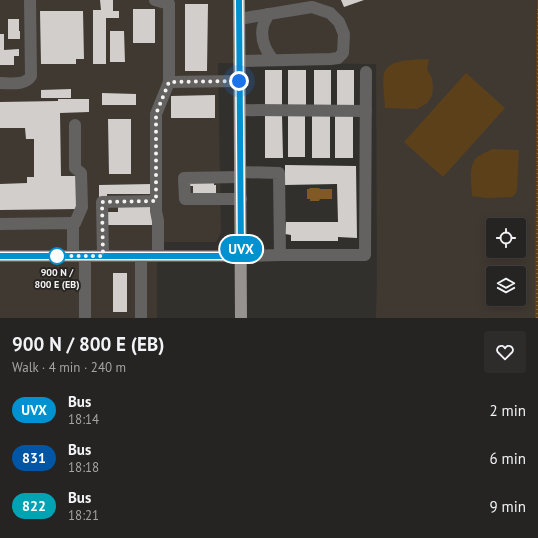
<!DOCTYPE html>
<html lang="en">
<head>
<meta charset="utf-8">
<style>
	:root { --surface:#262422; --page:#2e2c2a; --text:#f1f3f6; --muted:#a4a4a5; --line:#424140 }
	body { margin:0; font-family:"PT Sans",sans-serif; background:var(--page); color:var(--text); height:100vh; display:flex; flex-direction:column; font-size:15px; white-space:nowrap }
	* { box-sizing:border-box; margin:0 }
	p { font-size:13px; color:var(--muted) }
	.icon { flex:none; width:22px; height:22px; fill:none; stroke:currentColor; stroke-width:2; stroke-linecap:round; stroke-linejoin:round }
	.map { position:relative; height:318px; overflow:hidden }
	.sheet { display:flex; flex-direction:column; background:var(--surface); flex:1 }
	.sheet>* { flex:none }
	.badge { padding:0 8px; border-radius:13px; font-size:14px; line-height:26px }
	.tools { position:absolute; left:486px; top:218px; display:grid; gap:8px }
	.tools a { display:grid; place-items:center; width:40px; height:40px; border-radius:4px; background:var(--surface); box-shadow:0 2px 10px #0003,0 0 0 1px var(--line); font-size:20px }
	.you { position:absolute; width:20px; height:20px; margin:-10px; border:3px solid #fff; border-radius:50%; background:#1a73e8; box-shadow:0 0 0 6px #1a73e833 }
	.map>.badge { position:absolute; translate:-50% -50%; box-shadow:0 0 0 2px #fff }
	.round { display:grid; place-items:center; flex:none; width:42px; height:42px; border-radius:4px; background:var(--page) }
	.headline { display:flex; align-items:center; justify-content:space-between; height:68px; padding:0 12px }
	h1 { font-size:19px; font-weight:600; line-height:30px }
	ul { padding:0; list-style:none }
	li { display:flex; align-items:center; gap:12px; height:48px; padding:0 12px }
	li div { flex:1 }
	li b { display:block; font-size:15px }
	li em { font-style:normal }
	li .badge { min-width:44px; font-weight:700; text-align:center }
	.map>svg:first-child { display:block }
	.built { fill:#403932; fill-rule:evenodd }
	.green { fill:#5c401a }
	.water { fill:#805924 }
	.building { fill:#d1cecb }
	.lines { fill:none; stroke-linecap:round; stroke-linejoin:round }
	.path { stroke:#7b7976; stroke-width:1.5; stroke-dasharray:1 3; stroke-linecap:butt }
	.minor { stroke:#636261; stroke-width:12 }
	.major { stroke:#95928f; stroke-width:12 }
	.line-casing { stroke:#fff; stroke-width:9 }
	.line { stroke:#0091d0; stroke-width:6 }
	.walk { stroke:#f5f3f2; stroke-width:4; stroke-dasharray:0 7.2 }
	.stop-dot { fill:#fff; stroke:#0091d0; stroke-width:2 }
	.labels { text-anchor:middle; stroke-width:4; stroke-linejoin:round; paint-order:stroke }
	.stop-label { font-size:10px; font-weight:bold; fill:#f5f3f2; stroke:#282623 }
</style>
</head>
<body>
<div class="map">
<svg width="538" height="318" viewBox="0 0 538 318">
	<rect width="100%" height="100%" fill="#32302d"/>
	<path class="built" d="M 0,0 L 537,0 L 536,37 L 535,318 L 376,318 L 377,274 L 376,64 L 218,63 L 221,233 L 216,242 L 157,242 L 157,318 L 0,318 ZM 493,225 L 519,225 L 519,251 L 493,251 ZM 493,273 L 519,273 L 519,299 L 493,299 Z"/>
	<g class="green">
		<polygon points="537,0 538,0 538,318 535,318 536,37"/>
		<path d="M 429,59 L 427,69 L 432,78 L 433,87 L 432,96 L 427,103 L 417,109 L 385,108 C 385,102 382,78 384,73 C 389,58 416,60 429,59 Z"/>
		<polygon points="466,73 505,108 443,177 404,142"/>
		<path d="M 493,149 L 519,150 L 517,189 L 516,193 L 512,197 L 488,198 L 472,196 C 472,184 468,168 476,158 C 481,154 488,151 493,149 Z"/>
	</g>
	<polygon class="water" points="310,188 319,188 320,189 332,189 332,199 320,199 319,201 310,201 310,199 307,199 307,189 309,189"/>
	<g class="building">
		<polygon points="100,0 113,0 113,11 119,11 119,18 106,18 106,64 93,64 93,10 101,10"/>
		<polygon points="341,0 364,0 344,7"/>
		<polygon points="185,4 208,4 207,71 185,71"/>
		<rect x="133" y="9" width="22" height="34"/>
		<polygon points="40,11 83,11 84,59 76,59 76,64 41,64"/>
		<polygon points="8,19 19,19 19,31 20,31 20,39 8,39"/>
		<polygon points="110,31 124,31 125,62 110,62"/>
		<polygon points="0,34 4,34 4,50 19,49 19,56 14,56 14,65 0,65"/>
		<rect x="265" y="70" width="17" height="36"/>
		<rect x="288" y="70" width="18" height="37"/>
		<rect x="314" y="70" width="17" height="36"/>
		<rect x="337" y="70" width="17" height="36"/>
		<polygon points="71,89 71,98 41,98 41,90"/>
		<polygon points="102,93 136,94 136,105 102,105"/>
		<polygon points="215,95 215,118 171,118 171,96"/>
		<polygon points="58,99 89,99 89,112 60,113 61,176 76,176 77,209 0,210 0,184 27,183 27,177 34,177 34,139 26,139 25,128 0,128 0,102 58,101"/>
		<polygon points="265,115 282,115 283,158 265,158"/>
		<rect x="288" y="115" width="17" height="42"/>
		<rect x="312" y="115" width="18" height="43"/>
		<rect x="335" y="115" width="18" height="43"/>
		<polygon points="108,119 131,119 131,174 109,174"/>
		<polygon points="285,165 356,166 357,238 338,237 338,241 291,241 291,235 285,234 286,222 338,222 337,184 285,185"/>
		<polygon points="214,179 214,185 216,185 216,194 193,197 193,186 188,186 188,180"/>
		<polygon points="151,184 151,194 107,194 107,198 99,198 99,185"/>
		<polygon points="152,205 153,225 106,225 106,212 118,212 118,206"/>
		<rect x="113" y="273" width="14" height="39"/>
	</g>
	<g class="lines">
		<polyline class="path" points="537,318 538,6"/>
		<g class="minor">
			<polyline points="155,0 169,4 169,82 156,114 156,211 158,221 158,256"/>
			<path d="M 268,14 C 267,18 264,22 263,26 C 260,39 265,50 273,60"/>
			<polyline points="239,19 312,7 330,13 339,22 344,34 343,53 338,58 331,59 239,61"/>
			<polyline points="169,82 239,81"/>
			<path d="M 0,83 C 10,83 25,86 31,76 L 30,0"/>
			<polyline points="240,110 366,111"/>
			<polyline points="240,177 184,178 185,199 241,199"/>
			<polyline points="73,223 75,223 82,207 81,173 75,168 75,125"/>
			<polyline points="0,224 73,223 73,256"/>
			<polyline points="280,255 365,255 366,72"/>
			<polyline points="0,256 241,256 280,255 279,173 240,172"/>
			<polyline points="103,256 102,202 156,201"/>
			<polyline points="85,318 85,256"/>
			<polyline points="141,318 141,256"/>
		</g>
		<polyline class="major" points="239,0 241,318"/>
	</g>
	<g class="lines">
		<defs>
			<polyline id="line" points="0,256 241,256 239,0"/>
		</defs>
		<use href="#line" class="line-casing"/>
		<use href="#line" class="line"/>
		<polyline class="walk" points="57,256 103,256 102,202 156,201 156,114 169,82 239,81"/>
	</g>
	<circle class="stop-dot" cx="57" cy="256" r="8"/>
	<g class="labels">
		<g class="stop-label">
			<text x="57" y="276">900 N /<tspan x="57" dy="12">800 E (EB)</tspan></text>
		</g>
	</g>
</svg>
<div class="tools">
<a><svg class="icon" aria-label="locate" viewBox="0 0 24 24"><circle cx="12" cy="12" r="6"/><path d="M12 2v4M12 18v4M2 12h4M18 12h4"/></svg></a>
<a><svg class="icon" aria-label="layers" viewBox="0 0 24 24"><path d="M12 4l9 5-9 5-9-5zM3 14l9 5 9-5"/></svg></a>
</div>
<div class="you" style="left:239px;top:81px"></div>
<b class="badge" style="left:241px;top:249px;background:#0091d0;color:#fff">UVX</b>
</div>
<section class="sheet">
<div class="headline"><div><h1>900 N / 800 E (EB)</h1><p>Walk · 4 min · 240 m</p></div><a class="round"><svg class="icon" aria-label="heart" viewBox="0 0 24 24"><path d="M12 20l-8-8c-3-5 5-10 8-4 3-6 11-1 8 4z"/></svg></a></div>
<ul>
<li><span class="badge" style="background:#0091d0;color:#fff">UVX</span><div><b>Bus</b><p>18:14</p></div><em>2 min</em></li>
<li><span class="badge" style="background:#0055a4;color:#fff">831</span><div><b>Bus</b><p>18:18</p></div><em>6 min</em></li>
<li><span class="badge" style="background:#00a3b4;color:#fff">822</span><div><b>Bus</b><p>18:21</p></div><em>9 min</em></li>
</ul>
</section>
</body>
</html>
